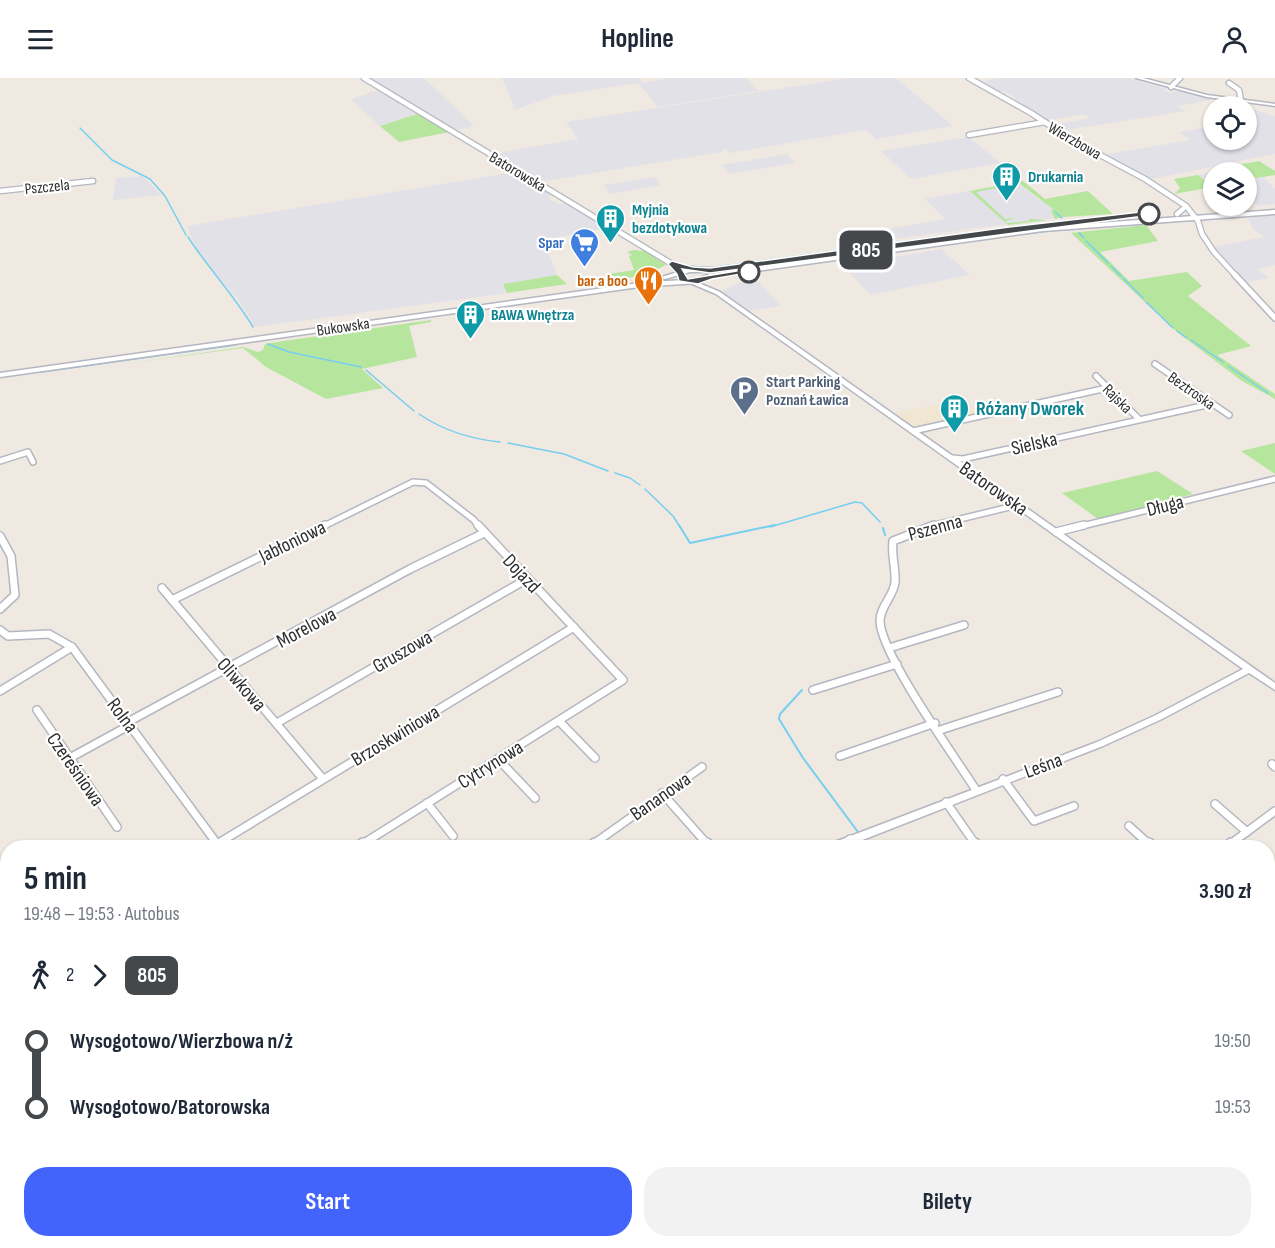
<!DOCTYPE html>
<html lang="pl">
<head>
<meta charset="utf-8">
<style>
	:root { --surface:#fff; --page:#f2f2f3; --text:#1f2937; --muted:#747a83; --accent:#4264fb }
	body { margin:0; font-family:"Sofia Sans Condensed",sans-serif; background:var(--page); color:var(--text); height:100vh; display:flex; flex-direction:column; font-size:22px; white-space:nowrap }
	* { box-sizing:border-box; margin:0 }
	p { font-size:20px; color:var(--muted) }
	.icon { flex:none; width:33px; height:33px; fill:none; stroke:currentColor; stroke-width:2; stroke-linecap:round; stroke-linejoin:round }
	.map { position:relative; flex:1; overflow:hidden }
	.details { position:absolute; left:0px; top:762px; width:1275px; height:408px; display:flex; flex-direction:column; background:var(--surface); border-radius:24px 24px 0 0; box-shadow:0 2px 4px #0004 }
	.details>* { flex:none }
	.badge { padding:0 12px; border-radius:9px; font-size:21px; line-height:39px }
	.controls { position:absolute; left:1203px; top:18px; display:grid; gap:12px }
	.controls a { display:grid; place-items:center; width:54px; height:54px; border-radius:50%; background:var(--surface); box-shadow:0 2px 4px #0004; font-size:30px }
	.map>.badge { position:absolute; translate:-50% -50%; box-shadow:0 0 0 3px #fff }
	.legs { display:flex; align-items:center; gap:9px; height:66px; padding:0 24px; font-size:20px }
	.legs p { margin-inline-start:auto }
	.summary { display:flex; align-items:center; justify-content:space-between; height:102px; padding:0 24px }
	h1 { font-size:33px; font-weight:700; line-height:45px }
	.action { display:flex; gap:12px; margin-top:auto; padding:12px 24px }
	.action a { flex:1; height:69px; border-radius:24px; background:var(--accent); color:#fff; font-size:24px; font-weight:700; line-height:69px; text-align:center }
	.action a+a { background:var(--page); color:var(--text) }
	ul { padding:0 24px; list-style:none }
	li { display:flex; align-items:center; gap:21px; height:66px; font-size:22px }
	li i { display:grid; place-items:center; width:9px; height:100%; margin:0 8px; background:currentColor }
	li i::after { content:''; width:15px; height:15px; margin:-8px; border:4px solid; border-radius:50%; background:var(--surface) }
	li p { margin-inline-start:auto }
	li:first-child i { background:linear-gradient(#0000 50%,currentColor 0) }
	li:last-child i { background:linear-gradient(currentColor 50%,#0000 0) }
	header { display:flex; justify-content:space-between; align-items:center; height:78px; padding:0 24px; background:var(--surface); font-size:27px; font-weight:700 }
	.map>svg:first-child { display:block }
	.industrial { fill:#e3e1e8 }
	.education { fill:#f0e6d1 }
	.green { fill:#b6e59e }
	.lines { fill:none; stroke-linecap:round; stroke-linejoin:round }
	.stream-far2 { stroke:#75cff0; stroke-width:1.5 }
	.stream-far1 { stroke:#75cff0; stroke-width:2 }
	.stream { stroke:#75cff0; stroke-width:3 }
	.minor-far3-casing { stroke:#b4b7c1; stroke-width:7 }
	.minor-far2-casing { stroke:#b4b7c1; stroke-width:8 }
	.minor-far1-casing { stroke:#b4b7c1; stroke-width:10 }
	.minor-casing { stroke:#b4b7c1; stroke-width:12 }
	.tertiary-casing { stroke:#b4b7c1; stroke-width:3 }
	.secondary-casing { stroke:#b4b7c1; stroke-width:3 }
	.minor-far3 { stroke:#fff; stroke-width:4.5 }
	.minor-far2 { stroke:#fff; stroke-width:5 }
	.minor-far1 { stroke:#fff; stroke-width:7 }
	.minor { stroke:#fff; stroke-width:9 }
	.tertiary { fill:#fff; fill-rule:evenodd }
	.secondary { fill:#fff; fill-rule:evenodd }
	.line-1 { fill:#45484a; stroke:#fff; stroke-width:1.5 }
	.stop-1-dot { fill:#fff; stroke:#45484a; stroke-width:3 }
	.labels { text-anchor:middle; stroke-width:4.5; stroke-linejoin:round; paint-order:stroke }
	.far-street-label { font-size:16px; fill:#2e2e2e; stroke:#fff }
	.far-culture-label { font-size:16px; font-weight:bold; fill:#0d838f; stroke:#fff; text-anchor:start }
	.far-shop-label { font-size:16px; font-weight:bold; fill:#366cbe; stroke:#fff; text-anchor:end }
	.far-food-label { font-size:16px; font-weight:bold; fill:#c56008; stroke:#fff; text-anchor:end }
	.far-service-label { font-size:16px; font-weight:bold; fill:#4e5e75; stroke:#fff; text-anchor:start }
	.culture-label { font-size:20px; font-weight:bold; fill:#0d838f; stroke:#fff; text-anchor:start }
	.street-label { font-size:20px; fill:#2e2e2e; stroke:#fff }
</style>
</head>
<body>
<header><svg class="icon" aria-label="menu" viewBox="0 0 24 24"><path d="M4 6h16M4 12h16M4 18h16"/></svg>Hopline<svg class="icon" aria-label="person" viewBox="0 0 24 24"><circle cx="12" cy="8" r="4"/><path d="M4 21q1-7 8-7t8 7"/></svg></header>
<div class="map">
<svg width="1275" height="1170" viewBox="0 0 1275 1170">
	<rect width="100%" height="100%" fill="#efe9e1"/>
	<g class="industrial">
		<polygon points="369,0 424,0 474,48 455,52"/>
		<polygon points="502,0 639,0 642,5 669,0 745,0 759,13 658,29 638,5 553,18 515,32"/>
		<polygon points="849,0 896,0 953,48 876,61 866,52 730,75 725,71 721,74 540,104 493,76 578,61 566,44"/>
		<polygon points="1002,0 1128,0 1168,11 1164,12 1169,15 1177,13 1215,21 1178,28 1185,33 1061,53 1053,47 1089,40 1083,36 1046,43 1018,26 1023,25 1014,21 1015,19 1004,13 999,14 984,3"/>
		<polygon points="379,12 417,36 380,48 351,21"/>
		<polygon points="1247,30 1275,38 1275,76 1152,101 1103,77 1190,62 1179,54 1213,48 1214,62 1246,62"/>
		<polygon points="968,59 1001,85 911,101 881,73"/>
		<polygon points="787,76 795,85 730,96 722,87"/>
		<polygon points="1237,87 1256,100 1263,99 1275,111 1275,126 1258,128 1247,115 1246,94 1214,94 1213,108 1198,97"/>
		<polygon points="514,94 550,116 549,121 559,126 565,125 607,150 543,162 557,197 503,206 507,215 255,249 237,220 210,190 195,168 187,148"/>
		<polygon points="142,98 161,117 113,122 116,100"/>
		<polygon points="655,99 661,107 610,116 604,107"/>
		<polygon points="1017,104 1039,122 1044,122 1062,139 892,161 877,153 945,141 925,121"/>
		<polygon points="1275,137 1275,187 1258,191 1269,200 1247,204 1214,169 1264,159 1253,151 1248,140"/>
		<polygon points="941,171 970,197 870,217 844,188"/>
		<polygon points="754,199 781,228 748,233 721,213"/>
	</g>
	<polygon class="education" points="965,321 978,336 917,350 895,335"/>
	<g class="green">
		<polygon points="417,36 449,54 399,64 380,48"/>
		<polygon points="1259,83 1275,93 1275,97 1256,100 1237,87"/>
		<polygon points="1198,97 1213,109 1174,116 1180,110 1174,101"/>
		<polygon points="1023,103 1045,121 1088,113 1113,136 1063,139 1055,141 1051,133 1053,131 1020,106 976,114 1005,141 1016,140 1005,143 1007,145 1029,143 1029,141 1047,142 1008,147 970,113"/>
		<polygon points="1146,147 1158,163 1100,174 1129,203 1187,194 1202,208 1188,218 1251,268 1217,277 1275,316 1275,321 1242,303 1177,254 1071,155"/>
		<path d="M 634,172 L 645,173 L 666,187 C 653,194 621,205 607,200 L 608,196 L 634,192 L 629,178 L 632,177 L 627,174 Z"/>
		<polygon points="557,197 567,206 507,215 503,206"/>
		<polygon points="431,242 431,244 409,248 417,279 362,291 383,310 326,321 266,289 243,270 131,285 243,269 258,274 263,272 265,266 270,265"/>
		<polygon points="1275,365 1275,396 1241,373"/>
		<polygon points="1157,393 1193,416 1098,441 1062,415"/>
	</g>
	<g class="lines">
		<g class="stream-far2">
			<polyline points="80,50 112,82 150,101 165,118 186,157"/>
			<polyline points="1055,134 1062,140"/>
			<polyline points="1128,147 1143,146"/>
			<polyline points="1079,155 1084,160"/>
			<path d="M 188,159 C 208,190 234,217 253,249"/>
			<polyline points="990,160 1058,152"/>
			<polyline points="1086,163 1108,185"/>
			<polyline points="690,188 709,190"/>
			<polyline points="1111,188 1121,198"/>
			<polyline points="716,189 976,154"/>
			<polyline points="771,191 985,161"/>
			<polyline points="1123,200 1143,220"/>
			<polyline points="1146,224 1173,250"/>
			<polyline points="1177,253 1187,260"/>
			<polyline points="1191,262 1223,284"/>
			<polyline points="268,266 289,274 361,289"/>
			<polyline points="1228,288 1268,315"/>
			<polyline points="366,292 414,333"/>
			<polyline points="41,294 235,267"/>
			<path d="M 419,336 C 444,353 470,361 500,364"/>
			<polyline points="508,365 564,376 608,393"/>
			<polyline points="615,395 630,400 640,407"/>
			<polyline points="645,411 673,438 680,449"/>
			<polyline points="770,449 855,424 862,425 880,444"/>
		</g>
		<g class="stream-far1">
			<polyline points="679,447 690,465 775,447"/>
			<polyline points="883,450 885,457"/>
			<polyline points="802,612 780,636 779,641 803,680 858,754"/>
			<polyline points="864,762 868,767"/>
		</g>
		<g class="stream">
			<polyline points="867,765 870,770"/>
			<polyline points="1098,1162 1102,1170"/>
		</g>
		<defs>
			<g id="minor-far3">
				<polyline points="364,0 672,186 682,195"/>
				<polyline points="969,0 1031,35 1072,62 1145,101 1186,128 1198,143 1202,156 1214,174 1236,198"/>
				<polyline points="1229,5 1239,12 1241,23"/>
				<polyline points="1171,9 1180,0"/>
				<polyline points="969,57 1045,44"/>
				<polyline points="0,113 93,103"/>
				<polyline points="1177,136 1183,131"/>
			</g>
			<g id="minor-far2">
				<polyline points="1235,197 1275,240"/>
				<polyline points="1155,286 1229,337"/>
				<polyline points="1096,298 1139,341"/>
				<polyline points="913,353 1107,310"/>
				<polyline points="952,380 963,381 1211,326"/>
				<polyline points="0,383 28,374 33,384"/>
				<polyline points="322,449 413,404 426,405 474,442 479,449"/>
				<polyline points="927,449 1018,427"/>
				<polyline points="1078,449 1275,401"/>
			</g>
			<g id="minor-far1">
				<path d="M 934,447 L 893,463 C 891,478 896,490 895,504 C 894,518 880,528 880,543 C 881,577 955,679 976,712"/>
				<polyline points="1056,454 1084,447"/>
				<polyline points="0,458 11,478 15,517 0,531"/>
				<polyline points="162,510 323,701"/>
				<polyline points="172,522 325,447"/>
				<polyline points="0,552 8,558 49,556 72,569 218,767"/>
				<polyline points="889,570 964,547"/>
				<polyline points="813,612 897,586"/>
				<polyline points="0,613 72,569"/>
				<polyline points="37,632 117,749"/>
				<polyline points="559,643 595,680"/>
				<polyline points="128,644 410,491 484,455"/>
				<polyline points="277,645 527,501"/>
				<polyline points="940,652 1058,614"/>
				<polyline points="840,678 935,645"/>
				<polyline points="68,681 130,647"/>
				<polyline points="498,681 535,720"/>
				<polyline points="1272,686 1275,689"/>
				<polyline points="1003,701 1034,743 1074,728"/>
				<polyline points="662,715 708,767"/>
				<polyline points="946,724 976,767"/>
				<polyline points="427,725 453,758"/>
				<polyline points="1215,726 1247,754"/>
				<polyline points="1129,748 1150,767"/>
				<polyline points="850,761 853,767"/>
				<polyline points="217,766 574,549"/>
				<polyline points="361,767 623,602 478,447"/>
				<polyline points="592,767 702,689"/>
				<polyline points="1229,767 1275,733"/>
			</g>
			<g id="minor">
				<polyline points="707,765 711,770"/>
				<polyline points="852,765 855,770"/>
				<polyline points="975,765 978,770"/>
				<polyline points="1149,765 1154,770"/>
				<polyline points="356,770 363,765"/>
				<polyline points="588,770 595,765"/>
				<polyline points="1225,770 1231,765"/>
				<polyline points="0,1068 8,1060"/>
				<polyline points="1082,1162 1086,1170"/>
			</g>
			<g id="tertiary">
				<polygon points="1136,0 1143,0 1207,17 1275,26 1275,28 1207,19"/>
				<polygon points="690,203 694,203 720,214 1275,605 1275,612 1249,595 1162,641 1103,668 842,770 826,770 827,767 1097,664 1156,637 1243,591 716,216 690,205"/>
				<polygon points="95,1162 110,1162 104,1170 90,1170"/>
			</g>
			<g id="secondary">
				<polygon points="1275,132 1275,136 1043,153 742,195 711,200 698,205 639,209 0,299 0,295 639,205 697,201 710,196 742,191 1043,149"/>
				<polygon points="690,190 718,190 721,192 718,194 690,194 665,201 662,199"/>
			</g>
		</defs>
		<use href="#minor-far3" class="minor-far3-casing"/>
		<use href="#minor-far2" class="minor-far2-casing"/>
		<use href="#minor-far1" class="minor-far1-casing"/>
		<use href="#minor" class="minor-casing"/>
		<use href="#tertiary" class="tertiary-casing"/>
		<use href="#secondary" class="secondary-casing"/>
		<use href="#minor-far3" class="minor-far3"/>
		<use href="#minor-far2" class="minor-far2"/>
		<use href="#minor-far1" class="minor-far1"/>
		<use href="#minor" class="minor"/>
		<use href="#tertiary" class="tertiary"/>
		<use href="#secondary" class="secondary"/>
	</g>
	<polygon class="line-1" points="1149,133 1153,136 1152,137 710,195 682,191 688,201 749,191 753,194 712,201 698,206 679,203 677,196 668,186 672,183 693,189 710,190 1009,149"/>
	<defs>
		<symbol id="building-pin" viewBox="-11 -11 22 30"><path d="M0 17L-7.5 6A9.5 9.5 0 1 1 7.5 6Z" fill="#0f9aa8" stroke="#fff"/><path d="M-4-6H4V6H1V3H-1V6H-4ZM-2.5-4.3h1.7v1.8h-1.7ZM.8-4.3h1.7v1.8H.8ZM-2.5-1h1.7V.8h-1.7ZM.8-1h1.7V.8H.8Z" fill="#fff"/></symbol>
		<symbol id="supermarket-pin" viewBox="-11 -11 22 30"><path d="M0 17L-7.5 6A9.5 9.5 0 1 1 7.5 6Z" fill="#3f7fe0" stroke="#fff"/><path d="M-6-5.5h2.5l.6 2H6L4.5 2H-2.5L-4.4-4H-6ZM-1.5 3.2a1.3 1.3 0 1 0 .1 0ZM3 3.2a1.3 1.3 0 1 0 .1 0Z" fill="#fff"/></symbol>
		<symbol id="restaurant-pin" viewBox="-11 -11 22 30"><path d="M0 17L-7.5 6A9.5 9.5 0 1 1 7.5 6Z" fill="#e8710a" stroke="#fff"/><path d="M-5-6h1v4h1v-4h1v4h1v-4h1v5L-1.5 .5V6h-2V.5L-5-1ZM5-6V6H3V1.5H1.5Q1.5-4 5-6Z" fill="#fff"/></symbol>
		<symbol id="parking-pin" viewBox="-11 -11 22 30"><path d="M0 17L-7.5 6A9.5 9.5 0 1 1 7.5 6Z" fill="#5c6f8a" stroke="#fff"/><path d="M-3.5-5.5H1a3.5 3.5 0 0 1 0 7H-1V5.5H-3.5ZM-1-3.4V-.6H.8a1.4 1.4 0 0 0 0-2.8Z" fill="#fff"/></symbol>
	</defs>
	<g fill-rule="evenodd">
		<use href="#building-pin" x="990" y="82" width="33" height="45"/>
		<use href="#building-pin" x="594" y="124" width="33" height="45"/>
		<use href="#supermarket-pin" x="568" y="148" width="33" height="45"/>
		<use href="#restaurant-pin" x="632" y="186" width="33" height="45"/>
		<use href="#building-pin" x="454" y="220" width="33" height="45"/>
		<use href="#parking-pin" x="728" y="296" width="33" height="45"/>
		<use href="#building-pin" x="938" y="314" width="33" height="45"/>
	</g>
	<g class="stop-1-dot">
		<circle cx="1149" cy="136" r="10"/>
		<circle cx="749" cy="194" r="10"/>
	</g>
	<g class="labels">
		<g class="far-street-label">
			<text transform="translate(1075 62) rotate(30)" y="6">Wierzbowa</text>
			<text transform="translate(518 93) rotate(31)" y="6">Batorowska</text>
			<text transform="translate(47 108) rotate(-6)" y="6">Pszczela</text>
			<text transform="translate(343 248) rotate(-8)" y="6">Bukowska</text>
			<text transform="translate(1192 312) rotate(35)" y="6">Beztroska</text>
			<text transform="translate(1118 320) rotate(45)" y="6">Rajska</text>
		</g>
		<g class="far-culture-label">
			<text x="1028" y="104">Drukarnia</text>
			<text x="632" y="137">Myjnia<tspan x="632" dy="18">bezdotykowa</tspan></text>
			<text x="491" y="242">BAWA Wnętrza</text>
		</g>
		<g class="far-shop-label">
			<text x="564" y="170">Spar</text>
		</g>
		<g class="far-food-label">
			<text x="628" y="208">bar a boo</text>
		</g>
		<g class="far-service-label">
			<text x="766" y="309">Start Parking<tspan x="766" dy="18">Poznań Ławica</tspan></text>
		</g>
		<g class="culture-label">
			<text x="976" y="337">Różany Dworek</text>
		</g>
		<g class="street-label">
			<text transform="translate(1034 365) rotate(-13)" y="7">Sielska</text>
			<text transform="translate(994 410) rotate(35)" y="7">Batorowska</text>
			<text transform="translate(1165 427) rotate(-14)" y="7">Długa</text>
			<text transform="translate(935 449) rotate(-15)" y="7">Pszenna</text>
			<text transform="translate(292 463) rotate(-26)" y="7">Jabłoniowa</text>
			<text transform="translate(522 495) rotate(47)" y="7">Dojazd</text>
			<text transform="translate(306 549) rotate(-28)" y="7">Morelowa</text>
			<text transform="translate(402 573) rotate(-30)" y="7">Gruszowa</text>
			<text transform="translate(242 606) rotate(49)" y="7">Oliwkowa</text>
			<text transform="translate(123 637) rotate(53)" y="7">Rolna</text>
			<text transform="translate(395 657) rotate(-31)" y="7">Brzoskwiniowa</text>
			<text transform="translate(490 686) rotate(-32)" y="7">Cytrynowa</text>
			<text transform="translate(1043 687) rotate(-20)" y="7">Leśna</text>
			<text transform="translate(76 691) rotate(55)" y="7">Czereśniowa</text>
			<text transform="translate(660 718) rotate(-35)" y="7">Bananowa</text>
		</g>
	</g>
</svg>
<div class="controls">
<a><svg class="icon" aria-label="locate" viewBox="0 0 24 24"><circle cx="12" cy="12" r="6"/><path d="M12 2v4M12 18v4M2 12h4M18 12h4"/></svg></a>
<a><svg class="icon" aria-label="layers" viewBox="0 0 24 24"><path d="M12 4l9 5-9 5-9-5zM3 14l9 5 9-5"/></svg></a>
</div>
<b class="badge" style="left:866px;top:172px;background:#45484a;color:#fff">805</b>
<section class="details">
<div class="summary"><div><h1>5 min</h1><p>19:48 – 19:53 · Autobus</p></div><b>3.90 zł</b></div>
<div class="legs"><svg class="icon" aria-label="walk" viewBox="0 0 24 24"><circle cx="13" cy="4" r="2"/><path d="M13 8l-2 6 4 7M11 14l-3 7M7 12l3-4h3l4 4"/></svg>2<svg class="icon" aria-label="forward" viewBox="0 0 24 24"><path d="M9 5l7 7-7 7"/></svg><b class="badge" style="background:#45484a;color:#fff">805</b></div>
<ul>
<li><i style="color:#45484a"></i><b>Wysogotowo/Wierzbowa n/ż</b><p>19:50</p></li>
<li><i style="color:#45484a"></i><b>Wysogotowo/Batorowska</b><p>19:53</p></li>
</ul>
<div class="action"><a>Start</a><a>Bilety</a></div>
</section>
</div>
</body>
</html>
